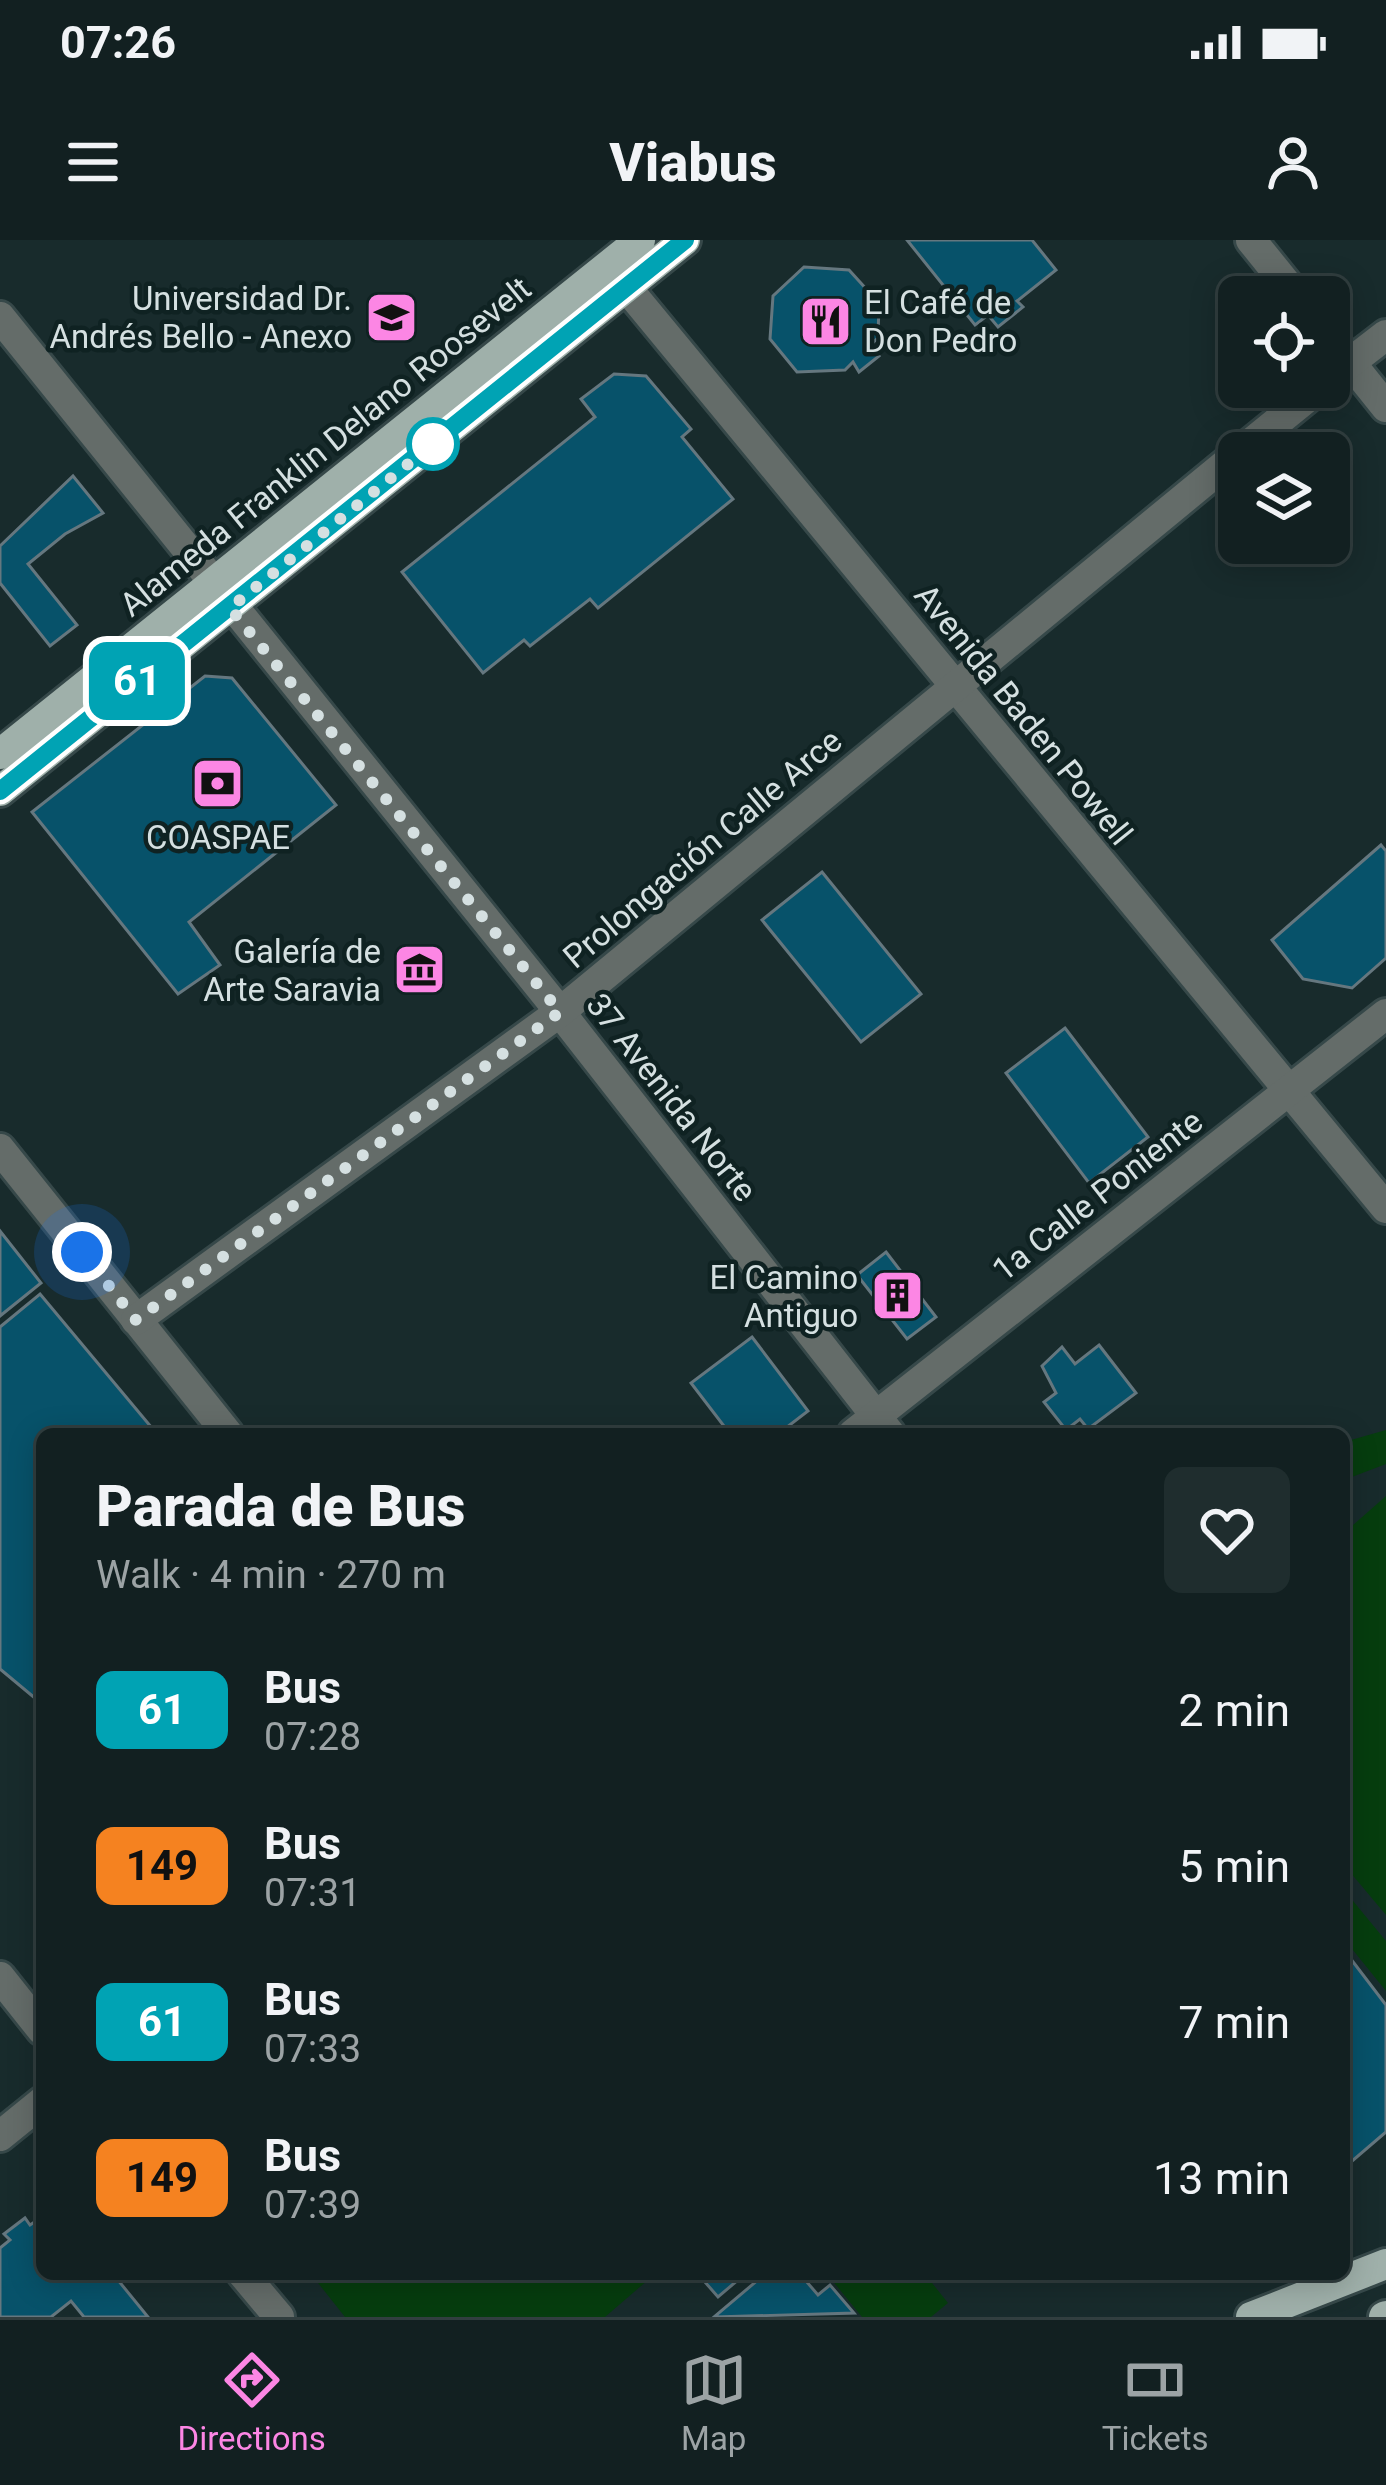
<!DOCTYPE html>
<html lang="en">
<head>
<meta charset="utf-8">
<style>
	:root { --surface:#122021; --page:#1f2d2e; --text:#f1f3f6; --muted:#9ca3a5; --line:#313e3f; --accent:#fc86e4 }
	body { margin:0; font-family:Roboto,sans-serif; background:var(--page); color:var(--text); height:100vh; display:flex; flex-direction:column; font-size:45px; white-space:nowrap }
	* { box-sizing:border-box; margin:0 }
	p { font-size:39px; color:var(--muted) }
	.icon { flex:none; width:66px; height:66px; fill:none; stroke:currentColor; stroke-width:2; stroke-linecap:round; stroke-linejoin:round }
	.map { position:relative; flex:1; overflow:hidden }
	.drawer { position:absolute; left:36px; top:1188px; width:1314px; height:852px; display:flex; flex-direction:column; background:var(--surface); border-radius:18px; box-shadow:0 6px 30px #0003,0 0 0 3px var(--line) }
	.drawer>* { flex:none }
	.badge { padding:0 24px; border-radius:18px; font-size:42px; line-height:78px }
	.fabs { position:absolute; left:1218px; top:36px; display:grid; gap:24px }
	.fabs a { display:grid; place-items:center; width:132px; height:132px; border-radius:18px; background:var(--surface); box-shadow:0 6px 30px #0003,0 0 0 3px var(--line); font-size:60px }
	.you { position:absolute; width:60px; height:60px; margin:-30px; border:9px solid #fff; border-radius:50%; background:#1a73e8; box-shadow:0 0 0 18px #1a73e833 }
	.map>.badge { position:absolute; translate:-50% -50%; box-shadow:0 0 0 6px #fff }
	.round { display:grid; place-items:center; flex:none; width:126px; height:126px; border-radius:18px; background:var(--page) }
	.head { display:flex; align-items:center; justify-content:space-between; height:204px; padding:0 60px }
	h1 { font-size:57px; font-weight:800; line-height:90px }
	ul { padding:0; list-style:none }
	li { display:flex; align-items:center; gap:36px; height:156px; padding:0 60px }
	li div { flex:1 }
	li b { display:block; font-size:45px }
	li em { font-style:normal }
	li .badge { min-width:132px; font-weight:700; text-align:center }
	.status { display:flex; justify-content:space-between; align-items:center; height:84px; padding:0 60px; background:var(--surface); direction:ltr }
	.status svg { height:33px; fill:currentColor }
	header { display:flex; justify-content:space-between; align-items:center; height:156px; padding:0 60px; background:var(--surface); font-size:54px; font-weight:800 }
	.tabs { display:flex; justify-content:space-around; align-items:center; height:168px; border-top:3px solid var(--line); background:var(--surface); font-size:33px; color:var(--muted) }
	.tabs a { display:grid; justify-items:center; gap:6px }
	.tabs .on { color:var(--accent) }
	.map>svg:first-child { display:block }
	.green { fill:#063d0e }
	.building { fill:#07526a; stroke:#65777f; stroke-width:3 }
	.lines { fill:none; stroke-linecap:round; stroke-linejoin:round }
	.minor-casing { stroke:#364849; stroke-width:36 }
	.major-casing { stroke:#364849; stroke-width:36 }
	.minor { stroke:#646c69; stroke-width:30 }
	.major { stroke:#9fb0aa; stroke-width:30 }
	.line-casing { stroke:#fff; stroke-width:27 }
	.line { stroke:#00a3b4; stroke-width:18 }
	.walk { stroke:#d5e0e1; stroke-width:12; stroke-dasharray:0 21.6 }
	.stop-dot { fill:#fff; stroke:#00a3b4; stroke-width:6 }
	.labels { text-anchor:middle; stroke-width:9; stroke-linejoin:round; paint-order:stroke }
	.poi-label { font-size:33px; fill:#d5e0e1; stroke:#0f2222; text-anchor:end }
	.street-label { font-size:33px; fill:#d5e0e1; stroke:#0f2222 }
</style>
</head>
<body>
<div class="status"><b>07:26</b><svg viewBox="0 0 49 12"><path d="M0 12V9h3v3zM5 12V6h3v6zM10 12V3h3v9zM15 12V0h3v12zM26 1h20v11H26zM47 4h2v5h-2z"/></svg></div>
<header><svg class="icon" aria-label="menu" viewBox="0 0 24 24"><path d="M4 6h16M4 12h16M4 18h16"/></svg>Viabus<svg class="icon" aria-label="person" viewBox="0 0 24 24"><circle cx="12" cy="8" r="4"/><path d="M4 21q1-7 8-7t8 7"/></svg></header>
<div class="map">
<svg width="1386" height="2077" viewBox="0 0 1386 2077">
	<rect width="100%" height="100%" fill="#182b2c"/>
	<g class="green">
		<polygon points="1386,1190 1386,1224 1344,1240 1344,1202"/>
		<polygon points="1386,1256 1386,1675 1344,1625 1344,1293"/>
		<polygon points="1344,1650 1386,1701 1386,1751 1344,1699"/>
		<polygon points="311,2034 655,2034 605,2077 345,2077"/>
		<polygon points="827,2034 925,2034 948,2063 931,2077 862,2077"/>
	</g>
	<g class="building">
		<polygon points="907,0 1032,0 1056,30 1017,61 1023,67 998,87 988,75 975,85"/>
		<polygon points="804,27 849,30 879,63 878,98 870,105 879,116 859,132 853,122 845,130 797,132 770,99 773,56"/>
		<polygon points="614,134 646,136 691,189 682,197 733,259 598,368 590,359 530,406 524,400 483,433 402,332 595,177 581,159"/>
		<polygon points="73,236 103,273 65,294 28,324 77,385 50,406 0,343 0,306"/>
		<polygon points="205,436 232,438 336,565 189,682 220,725 178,754 32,572"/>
		<polygon points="1381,605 1386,611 1386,718 1352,748 1303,739 1272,700"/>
		<polygon points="822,632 921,754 861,802 762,680"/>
		<polygon points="1065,788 1148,897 1089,943 1006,833"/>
		<polygon points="0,991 41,1043 0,1076"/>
		<polygon points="886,1012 936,1077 907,1099 857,1035"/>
		<polygon points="40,1054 157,1194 42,1194 42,1464 0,1429 0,1087"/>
		<polygon points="752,1097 808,1171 778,1194 730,1194 691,1143"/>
		<polygon points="1099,1105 1136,1153 1088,1189 1080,1179 1066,1190 1044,1162 1056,1153 1042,1126 1062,1107 1075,1124"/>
		<polygon points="1344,1710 1386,1765 1386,1892 1344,1928"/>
		<polygon points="42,1977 42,2034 113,2034 148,2077 84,2077 71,2061 51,2077 0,2077 0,2008 10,2000 4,1994 25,1978 30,1985"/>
		<polygon points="698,2034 745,2034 718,2057"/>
		<polygon points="765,2034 800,2034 818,2055 830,2045 854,2073 714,2077"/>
	</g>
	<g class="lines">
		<defs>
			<g id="minor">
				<polyline points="1251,0 1297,57"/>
				<polyline points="612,30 1386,968"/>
				<polyline points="0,77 560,772 890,1194"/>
				<polyline points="1329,96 1386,167"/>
				<polyline points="1338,132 1386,95"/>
				<polyline points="1239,213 1320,147"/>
				<polyline points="0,909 228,1194"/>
				<polyline points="136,1080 560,772 1239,213"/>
				<polyline points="853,1194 1386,774"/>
				<polyline points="0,1737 42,1790"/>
				<polyline points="0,1896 42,1862"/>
				<polyline points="243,2034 279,2077"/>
			</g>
			<g id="major">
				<polyline points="0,514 640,0"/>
				<polyline points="0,551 685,0"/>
				<polyline points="1251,2077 1386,2024"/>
				<polyline points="1384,2077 1386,2076"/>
			</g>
		</defs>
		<use href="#minor" class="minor-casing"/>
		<use href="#major" class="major-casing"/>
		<use href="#minor" class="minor"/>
		<use href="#major" class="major"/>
	</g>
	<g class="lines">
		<defs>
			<polyline id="line" points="0,551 685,0"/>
		</defs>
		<use href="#line" class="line-casing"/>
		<use href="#line" class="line"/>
		<polyline class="walk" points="82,1012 136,1080 560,772 230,368 433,204"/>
	</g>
	<defs>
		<symbol id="university-square" viewBox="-11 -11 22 22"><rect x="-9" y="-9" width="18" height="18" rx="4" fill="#fc86e4" stroke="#0f2222"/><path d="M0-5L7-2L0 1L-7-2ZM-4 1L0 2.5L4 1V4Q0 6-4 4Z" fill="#111"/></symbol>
		<symbol id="restaurant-square" viewBox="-11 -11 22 22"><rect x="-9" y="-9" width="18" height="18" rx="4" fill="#fc86e4" stroke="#0f2222"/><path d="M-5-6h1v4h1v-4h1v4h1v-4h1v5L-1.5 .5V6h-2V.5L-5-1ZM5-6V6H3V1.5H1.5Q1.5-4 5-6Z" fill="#111"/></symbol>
		<symbol id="bank-square" viewBox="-11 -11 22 22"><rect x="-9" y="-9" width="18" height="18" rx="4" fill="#fc86e4" stroke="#0f2222"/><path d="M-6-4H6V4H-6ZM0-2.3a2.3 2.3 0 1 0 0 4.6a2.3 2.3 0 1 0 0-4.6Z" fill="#111"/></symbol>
		<symbol id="museum-square" viewBox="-11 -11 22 22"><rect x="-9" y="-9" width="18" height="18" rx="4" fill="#fc86e4" stroke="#0f2222"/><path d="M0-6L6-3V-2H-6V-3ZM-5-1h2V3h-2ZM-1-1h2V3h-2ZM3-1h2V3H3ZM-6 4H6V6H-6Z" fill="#111"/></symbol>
		<symbol id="building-square" viewBox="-11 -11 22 22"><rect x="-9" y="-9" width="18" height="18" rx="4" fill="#fc86e4" stroke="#0f2222"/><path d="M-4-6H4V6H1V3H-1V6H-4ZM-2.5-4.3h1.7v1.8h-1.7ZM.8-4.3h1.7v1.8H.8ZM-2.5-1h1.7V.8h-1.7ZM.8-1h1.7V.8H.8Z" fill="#111"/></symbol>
	</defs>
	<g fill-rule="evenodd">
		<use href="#university-square" x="362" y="48" width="59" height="59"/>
		<use href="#restaurant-square" x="796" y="52" width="59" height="59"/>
		<use href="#bank-square" x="188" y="514" width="59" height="59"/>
		<use href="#museum-square" x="390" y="700" width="59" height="59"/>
		<use href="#building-square" x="868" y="1026" width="59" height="59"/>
	</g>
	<circle class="stop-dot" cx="433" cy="204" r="24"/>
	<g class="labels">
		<g class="poi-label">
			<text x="352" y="70">Universidad Dr.<tspan x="352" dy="38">Andrés Bello - Anexo</tspan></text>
			<text x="864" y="74" text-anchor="start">El Café de<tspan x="864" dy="38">Don Pedro</tspan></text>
			<text x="218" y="609" text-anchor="middle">COASPAE</text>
			<text x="381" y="723">Galería de<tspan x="381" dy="38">Arte Saravia</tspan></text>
			<text x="858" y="1049">El Camino<tspan x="858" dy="38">Antiguo</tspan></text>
		</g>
		<g class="street-label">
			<text transform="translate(325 206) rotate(-39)" y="12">Alameda Franklin Delano Roosevelt</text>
			<text transform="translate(1024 474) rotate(51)" y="12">Avenida Baden Powell</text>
			<text transform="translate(702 608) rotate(-40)" y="12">Prolongación Calle Arce</text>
			<text transform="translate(672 857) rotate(52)" y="12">37 Avenida Norte</text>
			<text transform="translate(1097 955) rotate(-38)" y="12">1a Calle Poniente</text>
		</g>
	</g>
</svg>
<div class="fabs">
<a><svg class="icon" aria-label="locate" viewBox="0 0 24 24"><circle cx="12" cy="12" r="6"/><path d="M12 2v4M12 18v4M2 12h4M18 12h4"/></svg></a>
<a><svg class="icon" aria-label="layers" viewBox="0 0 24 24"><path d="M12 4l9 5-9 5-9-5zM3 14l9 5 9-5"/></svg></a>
</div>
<div class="you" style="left:82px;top:1012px"></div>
<b class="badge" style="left:137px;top:441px;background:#00a3b4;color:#fff">61</b>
<section class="drawer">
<div class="head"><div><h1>Parada de Bus</h1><p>Walk · 4 min · 270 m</p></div><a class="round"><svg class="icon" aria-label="heart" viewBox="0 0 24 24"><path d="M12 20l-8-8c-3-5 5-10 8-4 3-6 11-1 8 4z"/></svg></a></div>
<ul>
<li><span class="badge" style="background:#00a3b4;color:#fff">61</span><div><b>Bus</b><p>07:28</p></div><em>2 min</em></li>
<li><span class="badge" style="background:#f58220;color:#111">149</span><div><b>Bus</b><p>07:31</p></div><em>5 min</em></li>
<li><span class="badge" style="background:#00a3b4;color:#fff">61</span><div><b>Bus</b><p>07:33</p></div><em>7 min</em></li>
<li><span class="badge" style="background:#f58220;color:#111">149</span><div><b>Bus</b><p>07:39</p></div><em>13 min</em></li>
</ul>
</section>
</div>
<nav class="tabs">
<a class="on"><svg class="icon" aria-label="directions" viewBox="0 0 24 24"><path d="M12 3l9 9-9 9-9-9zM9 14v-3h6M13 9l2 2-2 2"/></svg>Directions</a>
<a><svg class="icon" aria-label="map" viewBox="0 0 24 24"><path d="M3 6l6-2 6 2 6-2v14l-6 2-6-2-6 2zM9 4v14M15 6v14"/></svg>Map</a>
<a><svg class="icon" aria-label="tickets" viewBox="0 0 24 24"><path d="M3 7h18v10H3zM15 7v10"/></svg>Tickets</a>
</nav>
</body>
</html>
